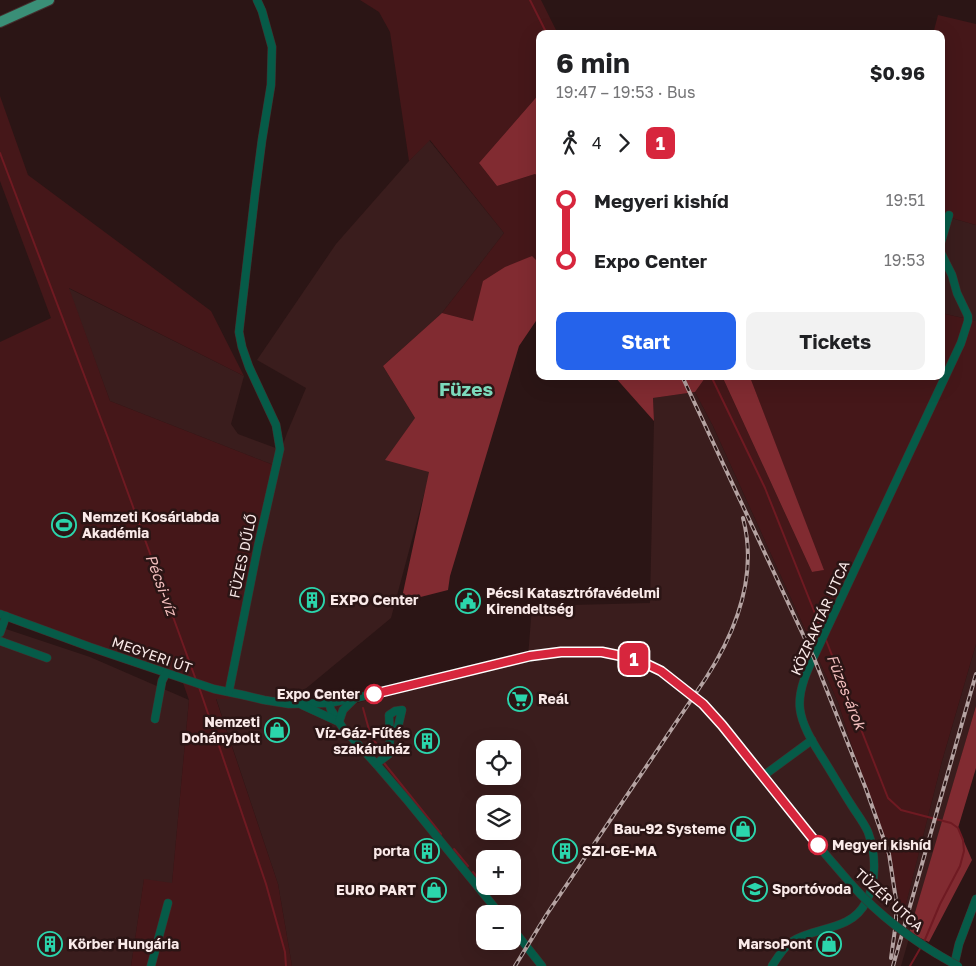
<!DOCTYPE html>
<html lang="en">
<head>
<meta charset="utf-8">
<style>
	:root { --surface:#fff; --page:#f2f2f2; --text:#202124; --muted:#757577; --accent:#2563eb }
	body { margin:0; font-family:"Golos Text",sans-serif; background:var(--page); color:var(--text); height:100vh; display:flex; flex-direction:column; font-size:19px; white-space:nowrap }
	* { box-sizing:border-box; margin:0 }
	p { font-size:16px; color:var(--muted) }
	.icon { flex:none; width:28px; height:28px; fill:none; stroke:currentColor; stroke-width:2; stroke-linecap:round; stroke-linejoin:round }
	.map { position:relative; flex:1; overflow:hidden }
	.panel { position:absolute; left:536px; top:30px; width:409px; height:350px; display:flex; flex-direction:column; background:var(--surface); border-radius:10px; box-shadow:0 5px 20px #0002 }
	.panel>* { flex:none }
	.badge { padding:0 10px; border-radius:8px; font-size:18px; line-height:32px }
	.tools { position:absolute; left:476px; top:740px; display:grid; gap:10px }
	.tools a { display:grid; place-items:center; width:45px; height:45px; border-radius:10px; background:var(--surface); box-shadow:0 5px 20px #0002; font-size:25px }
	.map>.badge { position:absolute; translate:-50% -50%; box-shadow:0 0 0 2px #fff }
	.legs { display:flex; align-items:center; gap:8px; height:55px; padding:0 20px; font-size:16px }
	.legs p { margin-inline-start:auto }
	.headline { display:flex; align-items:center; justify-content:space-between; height:85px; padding:0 20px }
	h1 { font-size:28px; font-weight:700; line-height:38px }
	.button { display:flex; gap:10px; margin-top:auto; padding:10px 20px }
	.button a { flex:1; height:58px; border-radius:10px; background:var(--accent); color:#fff; font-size:20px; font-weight:700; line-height:58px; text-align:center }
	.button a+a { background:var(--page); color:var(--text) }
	ul { padding:0 20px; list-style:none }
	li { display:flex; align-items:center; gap:18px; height:60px; font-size:19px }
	li i { display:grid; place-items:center; width:8px; height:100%; margin:0 6px; background:currentColor }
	li i::after { content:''; width:12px; height:12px; margin:-6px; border:4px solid; border-radius:50%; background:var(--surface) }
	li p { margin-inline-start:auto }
	li:first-child i { background:linear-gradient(#0000 50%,currentColor 0) }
	li:last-child i { background:linear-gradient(currentColor 50%,#0000 0) }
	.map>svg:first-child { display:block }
	.built { fill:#3a1d1d; fill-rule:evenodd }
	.green { fill:#451719 }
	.forest { fill:#812b31 }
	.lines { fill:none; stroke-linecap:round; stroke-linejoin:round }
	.stream { stroke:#6f1a22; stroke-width:2 }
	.minor-casing { stroke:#442f2e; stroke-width:9 }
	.major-casing { stroke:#442f2e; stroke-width:12 }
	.minor { stroke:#065b48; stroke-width:8 }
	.major { stroke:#3a8f77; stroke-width:10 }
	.rail-casing { stroke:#b5a3a2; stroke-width:4 }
	.rail { stroke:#2b1515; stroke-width:2; stroke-dasharray:5.5; stroke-linecap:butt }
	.minor-bridge-casing { stroke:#442f2e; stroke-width:9; stroke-linecap:butt }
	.minor-bridge { stroke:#065b48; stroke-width:8 }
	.line-1-casing { stroke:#fff; stroke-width:11 }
	.line-1 { stroke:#d7263d; stroke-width:8 }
	.stop-1-dot { fill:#fff; stroke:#d7263d; stroke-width:2.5 }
	.labels { text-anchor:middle; stroke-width:5; stroke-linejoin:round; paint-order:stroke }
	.poi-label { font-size:14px; font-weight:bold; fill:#faeae9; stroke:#2b1515; text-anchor:start }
	.street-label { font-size:14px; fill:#faeae9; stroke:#2b1515 }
	.stop-label { font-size:14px; font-weight:bold; fill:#faeae9; stroke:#2b1515; text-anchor:end }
	.water-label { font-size:15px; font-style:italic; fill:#f2bebd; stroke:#2b1515 }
	.district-label { font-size:19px; font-weight:bold; fill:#7cdabc; stroke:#2b1515 }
</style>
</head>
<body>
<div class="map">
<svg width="976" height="966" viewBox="0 0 976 966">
	<rect width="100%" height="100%" fill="#2b1515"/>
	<g class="built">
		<path d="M 429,140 L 504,233 L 442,313 L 383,366 L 415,418 L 430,472 L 391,618 L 292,700 L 353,704 L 528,657 L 532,606 L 650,603 L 654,421 L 653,398 L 695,392 L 713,426 L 838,702 L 904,911 L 942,761 L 976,644 L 976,706 L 901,966 L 292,966 L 278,884 L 216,698 L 228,699 L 276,466 L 110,401 L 68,288 L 244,376 L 231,424 L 238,434 L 281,450 L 287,433 L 306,388 L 257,360 L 336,244 L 409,161 ZM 485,749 L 512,749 L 512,776 L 485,776 ZM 485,804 L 512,804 L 512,831 L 485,831 ZM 485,859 L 512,859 L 512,886 L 485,886 ZM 485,914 L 512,914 L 512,941 L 485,941 Z"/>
		<polygon points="941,215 976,225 976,321 941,313"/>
		<polygon points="0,627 90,657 189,700 172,884 144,880 131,966 0,966"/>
	</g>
	<g class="green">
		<polygon points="360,0 541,0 558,34 540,34 540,93 479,163 497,186 535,174 540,178 540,264 531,256 473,321 442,313 504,233 430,140 409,161 390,32 379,12"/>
		<polygon points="938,15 976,24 976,225 941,215 941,34 933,34"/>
		<polygon points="0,96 28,175 211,311 244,376 69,288 110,401 276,466 229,699 216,699 278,884 292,966 131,966 144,879 172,883 189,700 181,677 0,614 0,342 51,318 0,181"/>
		<polygon points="941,313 976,321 976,644 942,761 904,912 838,702 713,426 695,392 705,378 704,376 722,376 812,572 823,570 750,377 751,376 941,376"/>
	</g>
	<g class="forest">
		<polygon points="540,93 540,178 535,174 497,186 479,163"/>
		<polygon points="532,256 540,264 540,315 519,346 450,576 448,590 401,602 429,472 385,460 415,418 383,366 442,313 473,321 483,281 505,267"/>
		<polygon points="614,376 704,376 705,378 695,392 653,398 654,421"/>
		<polygon points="722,376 751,376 750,377 824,570 812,572"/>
		<polygon points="976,706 976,768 958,828 972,860 929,942 909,933"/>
	</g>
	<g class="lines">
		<g class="stream">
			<polyline points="530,0 547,34"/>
			<polyline points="0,153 108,438 196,680"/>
			<polyline points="711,376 765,488 822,631"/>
			<polyline points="826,640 888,798 901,810 951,823 958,828 963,840 964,851 960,866 940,904 924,942"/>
			<polyline points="199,687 266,884 285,952 286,966"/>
			<polyline points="363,708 371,737 381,749"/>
			<polyline points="384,763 441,834"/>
			<polyline points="454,849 468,866"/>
			<polyline points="473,872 490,893"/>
			<polyline points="910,966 921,947"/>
		</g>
		<defs>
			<g id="minor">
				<polyline points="941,242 949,215"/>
				<path d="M 0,614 L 90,647 L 214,689 L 243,695 L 264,700 L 289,704 L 329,703 L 355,698 C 392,690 429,681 466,672 C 521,659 579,641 635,659 C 655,665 673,680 690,693"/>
				<polyline points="0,633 6,616"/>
				<polyline points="0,641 47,658"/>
				<polyline points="229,691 258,546 280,449 276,425 249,367 242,347 239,332 255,194 262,140 271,85 272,47 262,11 257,0"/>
				<polyline points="329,703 331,710 343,728 376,764 407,800 500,914"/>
				<polyline points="302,705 339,722"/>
				<polyline points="155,719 162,681 166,673"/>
				<polyline points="719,721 826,855 851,884"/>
				<polyline points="339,722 343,710 355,698"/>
				<polyline points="376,764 389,754 390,738 398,727 402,710 395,711 389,715 390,738"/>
				<polyline points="763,776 812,740"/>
				<polyline points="512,928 542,966"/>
				<polyline points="151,966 168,903"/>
				<path d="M 772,966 C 777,958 783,948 791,942 C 815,926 851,932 866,902 C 877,882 876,853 868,832 C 864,823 857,814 852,806 C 841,789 831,771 820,754 C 812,741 802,725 800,709 C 797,685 814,658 823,637 L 961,343 L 968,321 L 968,316 L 957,293 L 952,275 L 941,253"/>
				<polyline points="954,966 959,944 976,899"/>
			</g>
			<polyline id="major" points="0,22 49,0"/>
		</defs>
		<use href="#minor" class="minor-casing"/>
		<use href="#major" class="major-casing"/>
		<use href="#minor" class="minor"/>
		<use href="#major" class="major"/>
		<defs>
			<g id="rail">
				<polyline points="682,376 814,658 866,789 889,854 896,900 896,922 891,958"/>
				<path d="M 515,966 L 547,914 L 706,678 C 737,630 758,575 743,518"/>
				<polyline points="893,966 976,674"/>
			</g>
		</defs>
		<use href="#rail" class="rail-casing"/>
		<use href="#rail" class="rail"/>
		<defs>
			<g id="minor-bridge">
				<polyline points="690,693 703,705 719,721"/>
				<path d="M 851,884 C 881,918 919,945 958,966"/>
			</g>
		</defs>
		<use href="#minor-bridge" class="minor-bridge-casing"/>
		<use href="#minor-bridge" class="minor-bridge"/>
	</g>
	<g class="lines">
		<defs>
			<polyline id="line-1" points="374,694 530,656 561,652 602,652 636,659 661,671 703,704 722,725 818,845"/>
		</defs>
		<use href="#line-1" class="line-1-casing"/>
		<use href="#line-1" class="line-1"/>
	</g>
	<defs>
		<symbol id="stadium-ring" viewBox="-11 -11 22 22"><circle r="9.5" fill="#2b1515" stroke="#2bd5ac" stroke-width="1.5"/><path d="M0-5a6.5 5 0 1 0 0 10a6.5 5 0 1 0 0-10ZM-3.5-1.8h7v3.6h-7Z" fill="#2bd5ac"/></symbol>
		<symbol id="building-ring" viewBox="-11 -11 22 22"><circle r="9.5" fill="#2b1515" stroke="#2bd5ac" stroke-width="1.5"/><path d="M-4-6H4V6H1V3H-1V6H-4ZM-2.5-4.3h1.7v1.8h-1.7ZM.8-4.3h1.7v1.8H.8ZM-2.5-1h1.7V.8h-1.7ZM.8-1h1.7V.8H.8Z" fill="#2bd5ac"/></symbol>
		<symbol id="civic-ring" viewBox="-11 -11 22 22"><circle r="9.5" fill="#2b1515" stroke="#2bd5ac" stroke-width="1.5"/><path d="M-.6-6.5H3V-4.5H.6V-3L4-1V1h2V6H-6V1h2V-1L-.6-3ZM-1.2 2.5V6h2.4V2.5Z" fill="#2bd5ac"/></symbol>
		<symbol id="supermarket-ring" viewBox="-11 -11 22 22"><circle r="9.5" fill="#2b1515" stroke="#2bd5ac" stroke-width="1.5"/><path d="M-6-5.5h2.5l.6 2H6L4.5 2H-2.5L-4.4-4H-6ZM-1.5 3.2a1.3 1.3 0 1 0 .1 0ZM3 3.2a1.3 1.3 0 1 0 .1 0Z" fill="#2bd5ac"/></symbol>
		<symbol id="shop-ring" viewBox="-11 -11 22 22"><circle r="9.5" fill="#2b1515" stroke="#2bd5ac" stroke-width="1.5"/><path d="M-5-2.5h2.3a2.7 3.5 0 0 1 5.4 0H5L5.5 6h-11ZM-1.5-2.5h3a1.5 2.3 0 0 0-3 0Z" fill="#2bd5ac"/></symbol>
		<symbol id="school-ring" viewBox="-11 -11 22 22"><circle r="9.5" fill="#2b1515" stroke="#2bd5ac" stroke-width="1.5"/><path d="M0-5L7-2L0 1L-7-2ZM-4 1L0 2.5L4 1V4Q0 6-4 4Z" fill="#2bd5ac"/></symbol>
	</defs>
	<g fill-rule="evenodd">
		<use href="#stadium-ring" x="50" y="511" width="28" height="28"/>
		<use href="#building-ring" x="298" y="586" width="28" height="28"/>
		<use href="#civic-ring" x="454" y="587" width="28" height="28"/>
		<use href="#supermarket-ring" x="506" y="685" width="28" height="28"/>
		<use href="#shop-ring" x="263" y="716" width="28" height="28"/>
		<use href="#building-ring" x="413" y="727" width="28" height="28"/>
		<use href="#shop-ring" x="729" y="815" width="28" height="28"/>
		<use href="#building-ring" x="413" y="837" width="28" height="28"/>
		<use href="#building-ring" x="551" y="837" width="28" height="28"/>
		<use href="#school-ring" x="741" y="875" width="28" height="28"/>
		<use href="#shop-ring" x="420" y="876" width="28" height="28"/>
		<use href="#building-ring" x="36" y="930" width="28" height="28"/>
		<use href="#shop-ring" x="815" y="930" width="28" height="28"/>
	</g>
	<g class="stop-1-dot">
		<circle cx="374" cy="694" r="9"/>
		<circle cx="818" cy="845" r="9"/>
	</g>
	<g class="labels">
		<g class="poi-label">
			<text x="82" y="522">Nemzeti Kosárlabda<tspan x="82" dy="16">Akadémia</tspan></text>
			<text x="486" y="598">Pécsi Katasztrófavédelmi<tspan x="486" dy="16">Kirendeltség</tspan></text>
			<text x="330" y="605">EXPO Center</text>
			<text x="538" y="704">Reál</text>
			<text x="260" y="727" text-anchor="end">Nemzeti<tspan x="260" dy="16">Dohánybolt</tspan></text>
			<text x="410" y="738" text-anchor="end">Víz-Gáz-Fűtés<tspan x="410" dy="16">szakáruház</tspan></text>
			<text x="726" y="834" text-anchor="end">Bau-92 Systeme</text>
			<text x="410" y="856" text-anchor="end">porta</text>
			<text x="582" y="856">SZI-GE-MA</text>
			<text x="772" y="894">Sportóvoda</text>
			<text x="416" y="895" text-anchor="end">EURO PART</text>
			<text x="68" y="949">Körber Hungária</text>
			<text x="812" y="949" text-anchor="end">MarsoPont</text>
		</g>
		<g class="street-label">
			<text transform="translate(243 556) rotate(-78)" y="5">FÜZES DŰLŐ</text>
			<text transform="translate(820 618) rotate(-66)" y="5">KÖZRAKTÁR UTCA</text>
			<text transform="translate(152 655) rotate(19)" y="5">MEGYERI ÚT</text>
			<text transform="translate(889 900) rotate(42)" y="5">TÜZÉR UTCA</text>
		</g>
		<g class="stop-label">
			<text x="360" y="699">Expo Center</text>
			<text x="832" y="850" text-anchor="start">Megyeri kishíd</text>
		</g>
		<g class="water-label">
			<text transform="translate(161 585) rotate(70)" y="5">Pécsi-víz</text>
			<text transform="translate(846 692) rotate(68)" y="5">Füzes-árok</text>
		</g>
		<g class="district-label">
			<text x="466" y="396">Füzes</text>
		</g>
	</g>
</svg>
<div class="tools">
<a><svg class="icon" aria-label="locate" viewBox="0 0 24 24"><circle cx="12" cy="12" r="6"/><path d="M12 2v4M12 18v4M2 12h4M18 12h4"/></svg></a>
<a><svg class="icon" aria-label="layers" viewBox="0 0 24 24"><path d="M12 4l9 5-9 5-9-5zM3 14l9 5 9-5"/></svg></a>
<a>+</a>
<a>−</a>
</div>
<b class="badge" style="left:634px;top:659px;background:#d7263d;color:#fff">1</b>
<section class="panel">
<div class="headline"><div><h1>6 min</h1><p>19:47 – 19:53 · Bus</p></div><b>$0.96</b></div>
<div class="legs"><svg class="icon" aria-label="walk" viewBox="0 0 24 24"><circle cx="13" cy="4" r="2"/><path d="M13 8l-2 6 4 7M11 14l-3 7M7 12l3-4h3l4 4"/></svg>4<svg class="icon" aria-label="forward" viewBox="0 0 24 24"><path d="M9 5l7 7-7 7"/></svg><b class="badge" style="background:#d7263d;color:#fff">1</b></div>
<ul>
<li><i style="color:#d7263d"></i><b>Megyeri kishíd</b><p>19:51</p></li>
<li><i style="color:#d7263d"></i><b>Expo Center</b><p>19:53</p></li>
</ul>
<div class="button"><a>Start</a><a>Tickets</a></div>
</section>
</div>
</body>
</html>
